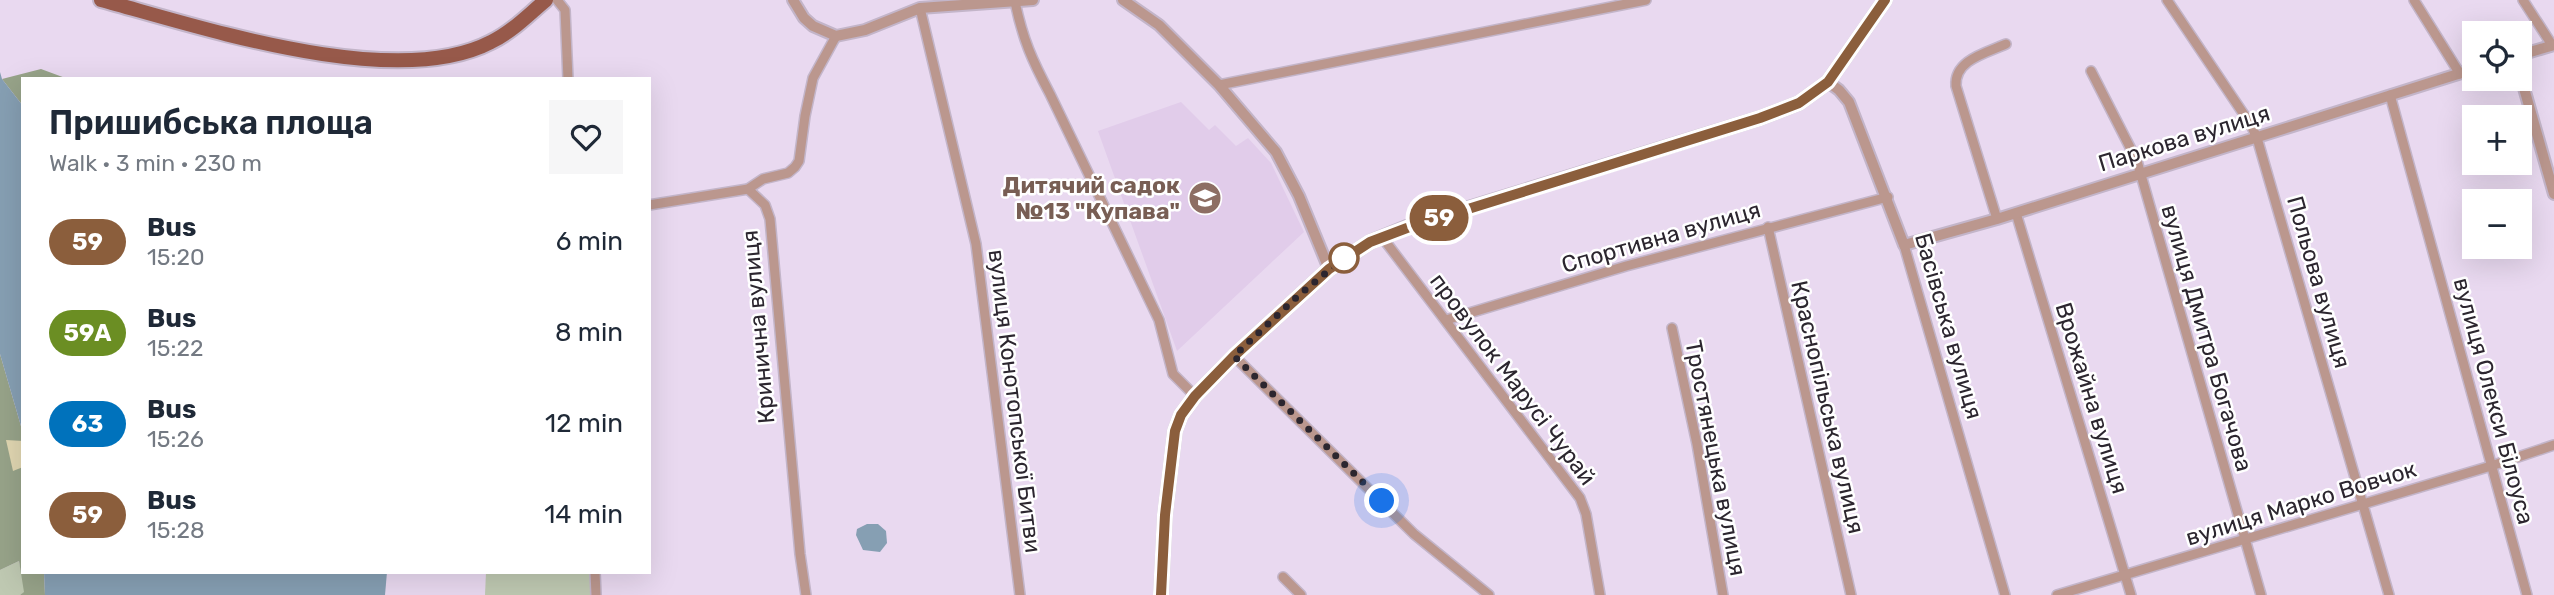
<!DOCTYPE html>
<html lang="en">
<head>
<meta charset="utf-8">
<style>
	:root { --surface:#fff; --page:#f6f6f7; --text:#1f2937; --muted:#747a83 }
	body { margin:0; font-family:Rubik,sans-serif; background:var(--page); color:var(--text); height:100vh; display:flex; flex-direction:column; font-size:26px; white-space:nowrap }
	* { box-sizing:border-box; margin:0 }
	p { font-size:23px; color:var(--muted) }
	.icon { flex:none; width:38px; height:38px; fill:none; stroke:currentColor; stroke-width:2; stroke-linecap:round; stroke-linejoin:round }
	.map { position:relative; flex:1; overflow:hidden }
	.side { position:absolute; left:21px; top:77px; width:630px; height:497px; display:flex; flex-direction:column; background:var(--surface); border-radius:0px; box-shadow:0 7px 28px #0002 }
	.side>* { flex:none }
	.badge { padding:0 14px; border-radius:23px; font-size:24px; line-height:46px }
	.tools { position:absolute; left:2462px; top:21px; display:grid; gap:14px }
	.tools a { display:grid; place-items:center; width:70px; height:70px; border-radius:0px; background:var(--surface); box-shadow:0 7px 28px #0002; font-size:35px }
	.you { position:absolute; width:35px; height:35px; margin:-18px; border:5px solid #fff; border-radius:50%; background:#1a73e8; box-shadow:0 0 0 10px #1a73e833 }
	.map>.badge { position:absolute; translate:-50% -50%; box-shadow:0 0 0 4px #fff }
	.round { display:grid; place-items:center; flex:none; width:74px; height:74px; border-radius:0px; background:var(--page) }
	.overview { display:flex; align-items:center; justify-content:space-between; height:119px; padding:0 28px }
	h1 { font-size:33px; font-weight:600; line-height:52px }
	ul { padding:0; list-style:none }
	li { display:flex; align-items:center; gap:21px; height:91px; padding:0 28px }
	li div { flex:1 }
	li b { display:block; font-size:26px }
	li em { font-style:normal }
	li .badge { min-width:77px; font-weight:700; text-align:center }
	.map>svg:first-child { display:block }
	.built { fill:#e1ccea }
	.green { fill:#bfc9b2 }
	.forest { fill:#97a389 }
	.sand { fill:#e0d6b1 }
	.water { fill:#869fb3 }
	.lines { fill:none; stroke-linecap:round; stroke-linejoin:round }
	.minor-casing { stroke:#c3b5c9; stroke-width:12 }
	.tertiary-casing { stroke:#c3b5c9; stroke-width:14 }
	.secondary-casing { stroke:#c3b5c9; stroke-width:16 }
	.primary-casing { stroke:#c3b5c9; stroke-width:18 }
	.minor { stroke:#bb978e; stroke-width:9 }
	.tertiary { stroke:#bb978e; stroke-width:10 }
	.secondary { stroke:#a77467; stroke-width:12 }
	.primary { stroke:#97594a; stroke-width:14 }
	.line-casing { stroke:#fff; stroke-width:16 }
	.line { stroke:#8b5e3c; stroke-width:10 }
	.walk { stroke:#2c262f; stroke-width:7; stroke-dasharray:0 12.6 }
	.stop-dot { fill:#fff; stroke:#8b5e3c; stroke-width:3.5 }
	.labels { text-anchor:middle; stroke-width:5; stroke-linejoin:round; paint-order:stroke }
	.street-label { font-size:23px; fill:#2c262f; stroke:#fff }
	.education-label { font-size:23px; font-weight:bold; fill:#785e54; stroke:#fff; text-anchor:end }
</style>
</head>
<body>
<div class="map">
<svg width="2554" height="595" viewBox="0 0 2554 595">
	<rect width="100%" height="100%" fill="#e9d9f0"/>
	<polygon class="built" points="1181,102 1209,130 1215,125 1236,146 1248,138 1271,163 1304,232 1177,351 1098,131"/>
	<g class="green">
		<polygon points="19,561 25,592 20,595 0,595 0,570"/>
		<polygon points="486,572 590,572 592,595 485,595"/>
	</g>
	<g class="forest">
		<polygon points="41,69 68,79 23,79 23,106 2,79"/>
		<polygon points="0,354 23,433 23,572 44,572 45,595 20,595 24,592 19,561 0,570"/>
	</g>
	<polygon class="sand" points="6,440 23,441 23,467 13,471"/>
	<g class="water">
		<polygon points="0,72 2,79 23,106 23,433 0,354"/>
		<polygon points="867,524 878,524 886,531 887,543 880,552 863,550 856,535 857,529"/>
		<polygon points="44,572 387,572 385,595 45,595"/>
	</g>
	<g class="lines">
		<defs>
			<g id="minor">
				<polyline points="557,0 565,10 568,79"/>
				<polyline points="2167,0 2251,125 2257,138 2389,595"/>
				<polyline points="2414,0 2460,74"/>
				<polyline points="2523,0 2552,45"/>
				<path d="M 1015,2 C 1023,40 1032,60 1050,94 L 1159,320 L 1173,374 L 1195,396"/>
				<polyline points="920,8 976,244 1020,595"/>
				<polyline points="2091,71 2137,161 2261,595"/>
				<polyline points="1219,85 1646,0"/>
				<polyline points="2390,95 2527,595"/>
				<polyline points="748,189 765,205 770,219 800,554 806,595"/>
				<polyline points="649,205 748,189 763,179 788,173 795,167 799,161 805,116 813,78 836,36"/>
				<polyline points="2016,213 2131,595"/>
				<path d="M 1997,219 L 1956,86 C 1954,60 1986,53 2006,44"/>
				<polyline points="1768,227 1851,595"/>
				<polyline points="1382,237 1580,498 1586,514 1600,595"/>
				<polyline points="1904,245 2005,595"/>
				<polyline points="1446,320 1626,266 1888,197"/>
				<polyline points="1672,328 1697,444 1723,595"/>
				<polyline points="1234,356 1414,534 1489,595"/>
				<polyline points="595,572 596,595"/>
				<polyline points="1283,577 1301,595"/>
				<polyline points="2057,595 2491,466 2554,445"/>
			</g>
			<g id="tertiary">
				<polyline points="793,0 804,18 813,26 836,36 865,30 920,8 1033,0"/>
				<polyline points="1123,0 1159,25 1219,85 1276,152 1299,196 1329,269"/>
				<polyline points="2520,55 2554,45"/>
				<polyline points="2520,74 2554,194"/>
				<polyline points="1828,82 1839,90 1849,102 1904,245 1997,219 2474,69"/>
			</g>
			<polyline id="secondary" points="1161,595 1165,515 1175,431 1181,415 1195,396 1234,356 1329,269 1370,242 1407,227 1760,118 1799,103 1828,82 1885,0"/>
			<path id="primary" d="M 101,0 C 201,27 395,92 491,42 C 512,32 529,14 546,0"/>
		</defs>
		<use href="#minor" class="minor-casing"/>
		<use href="#tertiary" class="tertiary-casing"/>
		<use href="#secondary" class="secondary-casing"/>
		<use href="#primary" class="primary-casing"/>
		<use href="#minor" class="minor"/>
		<use href="#tertiary" class="tertiary"/>
		<use href="#secondary" class="secondary"/>
		<use href="#primary" class="primary"/>
	</g>
	<g class="lines">
		<defs>
			<polyline id="line" points="1161,595 1165,515 1175,431 1181,415 1195,396 1234,356 1329,269 1370,242 1407,228 1760,118 1799,103 1828,82 1885,0"/>
		</defs>
		<use href="#line" class="line-casing"/>
		<use href="#line" class="line"/>
		<polyline class="walk" points="1344,258 1299,295 1234,356 1382,501"/>
	</g>
	<defs>
		<symbol id="school-disc" viewBox="-11 -11 22 22"><circle r="9.5" fill="#8d6e63" stroke="#fff"/><path d="M0-5L7-2L0 1L-7-2ZM-4 1L0 2.5L4 1V4Q0 6-4 4Z" fill="#fff"/></symbol>
	</defs>
	<g fill-rule="evenodd">
		<use href="#school-disc" x="1186" y="179" width="38" height="38"/>
	</g>
	<circle class="stop-dot" cx="1344" cy="258" r="14"/>
	<g class="labels">
		<g class="street-label">
			<text transform="translate(2184 138) rotate(-17)" y="8">Паркова вулиця</text>
			<text transform="translate(1661 237) rotate(-16)" y="8">Спортивна вулиця</text>
			<text transform="translate(2319 282) rotate(74)" y="8">Польова вулиця</text>
			<text transform="translate(1949 326) rotate(74)" y="8">Басівська вулиця</text>
			<text transform="translate(758 327) rotate(-95)" y="8">Кринична вулиця</text>
			<text transform="translate(2207 338) rotate(74)" y="8">вулиця Дмитра Богачова</text>
			<text transform="translate(1513 379) rotate(53)" y="8">провулок Марусі Чурай</text>
			<text transform="translate(2092 398) rotate(73)" y="8">Врожайна вулиця</text>
			<text transform="translate(1015 401) rotate(83)" y="8">вулиця Конотопської Битви</text>
			<text transform="translate(2494 401) rotate(75)" y="8">вулиця Олекси Білоуса</text>
			<text transform="translate(1828 407) rotate(77)" y="8">Краснопільська вулиця</text>
			<text transform="translate(1716 458) rotate(79)" y="8">Тростянецька вулиця</text>
			<text transform="translate(2301 503) rotate(-17)" y="8">вулиця Марко Вовчок</text>
		</g>
		<g class="education-label">
			<text x="1180" y="193">Дитячий садок<tspan x="1180" dy="26">№13 "Купава"</tspan></text>
		</g>
	</g>
</svg>
<div class="tools">
<a><svg class="icon" aria-label="locate" viewBox="0 0 24 24"><circle cx="12" cy="12" r="6"/><path d="M12 2v4M12 18v4M2 12h4M18 12h4"/></svg></a>
<a>+</a>
<a>−</a>
</div>
<div class="you" style="left:1382px;top:501px"></div>
<b class="badge" style="left:1439px;top:218px;background:#8b5e3c;color:#fff">59</b>
<section class="side">
<div class="overview"><div><h1>Пришибська площа</h1><p>Walk · 3 min · 230 m</p></div><a class="round"><svg class="icon" aria-label="heart" viewBox="0 0 24 24"><path d="M12 20l-8-8c-3-5 5-10 8-4 3-6 11-1 8 4z"/></svg></a></div>
<ul>
<li><span class="badge" style="background:#8b5e3c;color:#fff">59</span><div><b>Bus</b><p>15:20</p></div><em>6 min</em></li>
<li><span class="badge" style="background:#6b8e23;color:#fff">59А</span><div><b>Bus</b><p>15:22</p></div><em>8 min</em></li>
<li><span class="badge" style="background:#0072bc;color:#fff">63</span><div><b>Bus</b><p>15:26</p></div><em>12 min</em></li>
<li><span class="badge" style="background:#8b5e3c;color:#fff">59</span><div><b>Bus</b><p>15:28</p></div><em>14 min</em></li>
</ul>
</section>
</div>
</body>
</html>
